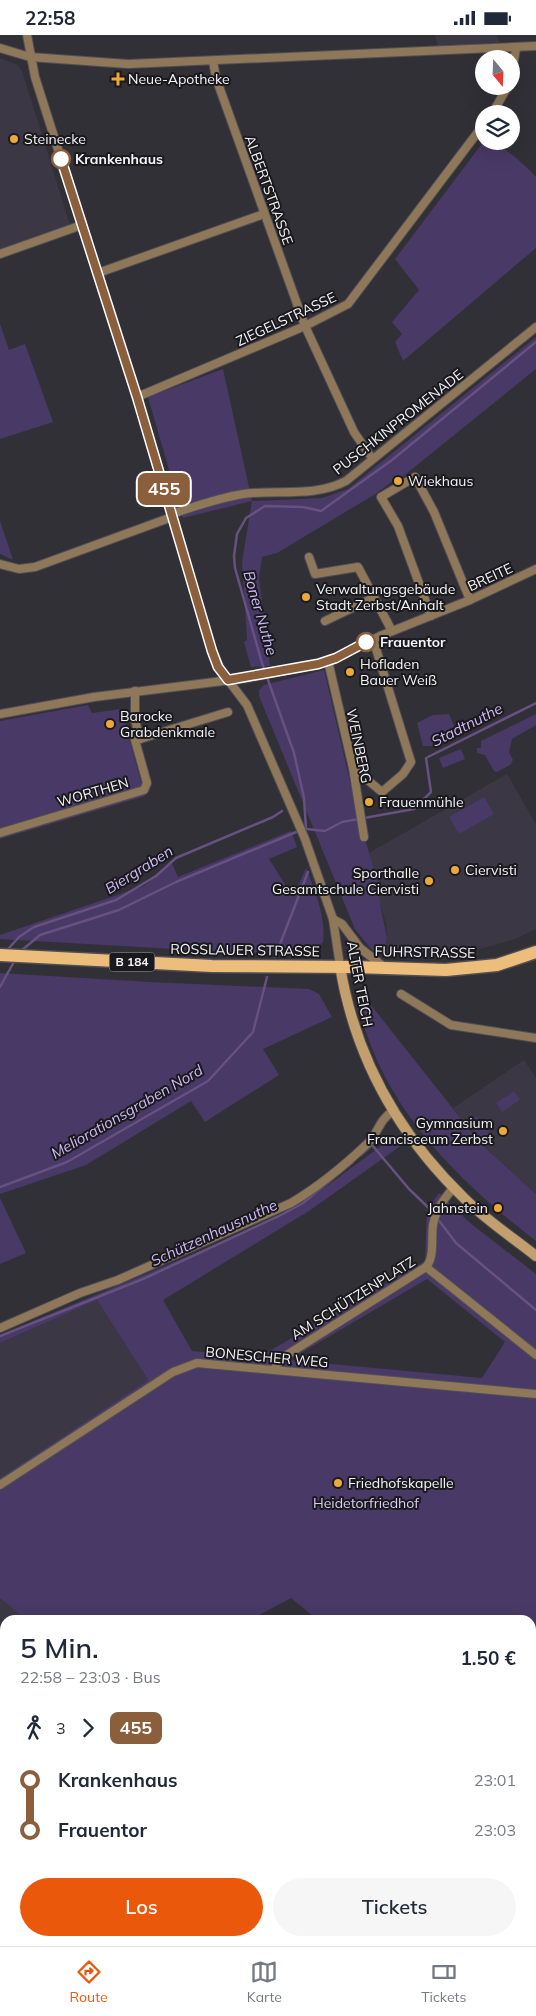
<!DOCTYPE html>
<html lang="de">
<head>
<meta charset="utf-8">
<style>
	:root { --surface:#fff; --page:#f6f6f7; --text:#1f2937; --muted:#747a83; --line:#e0e1e3; --accent:#ea580c }
	body { margin:0; font-family:Mulish,sans-serif; background:var(--page); color:var(--text); height:100vh; display:flex; flex-direction:column; font-size:19px; white-space:nowrap }
	* { box-sizing:border-box; margin:0 }
	p { font-size:16px; color:var(--muted) }
	.icon { flex:none; width:28px; height:28px; fill:none; stroke:currentColor; stroke-width:2; stroke-linecap:round; stroke-linejoin:round }
	.map { position:relative; flex:1; overflow:hidden }
	.sheet { position:absolute; left:0px; top:1580px; width:536px; height:331px; display:flex; flex-direction:column; background:var(--surface); border-radius:15px 15px 0 0; box-shadow:0 5px 20px #0002 }
	.sheet>* { flex:none }
	.badge { padding:0 10px; border-radius:8px; font-size:18px; line-height:32px }
	.needle { width:32px; rotate:161deg }
	.tools { position:absolute; left:475px; top:15px; display:grid; gap:10px }
	.tools a { display:grid; place-items:center; width:45px; height:45px; border-radius:50%; background:var(--surface); box-shadow:0 5px 20px #0002; font-size:25px }
	.map>.badge { position:absolute; translate:-50% -50%; box-shadow:0 0 0 2px #fff }
	.legs { display:flex; align-items:center; gap:8px; height:55px; padding:0 20px; font-size:16px }
	.legs p { margin-inline-start:auto }
	.summary { display:flex; align-items:center; justify-content:space-between; height:85px; padding:0 20px }
	h1 { font-size:28px; font-weight:600; line-height:38px }
	.button { display:flex; gap:10px; margin-top:auto; padding:10px 20px }
	.button a { flex:1; height:58px; border-radius:30px; background:var(--accent); color:#fff; font-size:20px; font-weight:600; line-height:58px; text-align:center }
	.button a+a { background:var(--page); color:var(--text) }
	ul { padding:0 20px; list-style:none }
	li { display:flex; align-items:center; gap:18px; height:50px; font-size:19px }
	li i { display:grid; place-items:center; width:8px; height:100%; margin:0 6px; background:currentColor }
	li i::after { content:''; width:12px; height:12px; margin:-6px; border:4px solid; border-radius:50%; background:var(--surface) }
	li p { margin-inline-start:auto }
	li:first-child i { background:linear-gradient(#0000 50%,currentColor 0) }
	li:last-child i { background:linear-gradient(currentColor 50%,#0000 0) }
	.status { display:flex; justify-content:space-between; align-items:center; height:35px; padding:0 25px; background:var(--surface); direction:ltr }
	.status svg { height:14px; fill:currentColor }
	.tabs { display:flex; justify-content:space-around; align-items:center; height:70px; border-top:1px solid var(--line); background:var(--surface); font-size:14px; color:var(--muted) }
	.tabs a { display:grid; justify-items:center; gap:2px }
	.tabs .current { color:var(--accent) }
	.map>svg:first-child { display:block }
	.built { fill:#3b3745 }
	.green { fill:#483966; fill-rule:evenodd }
	.lines { fill:none; stroke-linecap:round; stroke-linejoin:round }
	.stream { stroke:#675082; stroke-width:2.5 }
	.street-casing { stroke:#514f56; stroke-width:10 }
	.secondary-casing { stroke:#514f56; stroke-width:12 }
	.primary-casing { stroke:#514f56; stroke-width:15 }
	.street { stroke:#8e7859; stroke-width:8 }
	.secondary { stroke:#c39f6d; stroke-width:10 }
	.primary { stroke:#ecbd7b; stroke-width:12 }
	.line-1-casing { stroke:#fff; stroke-width:11 }
	.line-1 { stroke:#8b5e3c; stroke-width:8 }
	.poi-dot { fill:#eca93a; stroke:#1a191c; stroke-width:2 }
	.stop-1-dot { fill:#fff; stroke:#8b5e3c; stroke-width:2.5 }
	.labels { text-anchor:middle; stroke-width:4; stroke-linejoin:round; paint-order:stroke }
	.shield { fill:#1a191c; stroke:#b3b2b7; stroke-width:1 }
	.shield-label { font-size:12px; font-weight:bold; fill:#f5f4f9 }
	.poi-label { font-size:14px; fill:#f5f4f9; stroke:#1a191c; text-anchor:start }
	.stop-label { font-size:14px; font-weight:bold; fill:#f5f4f9; stroke:#1a191c; text-anchor:start }
	.street-label { font-size:14px; fill:#f5f4f9; stroke:#1a191c }
	.park-label { font-size:14px; fill:#d9cdf7; stroke:#1a191c }
	.water-label { font-size:15px; font-style:italic; fill:#ccb9f7; stroke:#1a191c }
</style>
</head>
<body>
<div class="status"><b>22:58</b><svg viewBox="0 0 49 12"><path d="M0 12V9h3v3zM5 12V6h3v6zM10 12V3h3v9zM15 12V0h3v12zM26 1h20v11H26zM47 4h2v5h-2z"/></svg></div>
<div class="map">
<svg width="536" height="1911" viewBox="0 0 536 1911">
	<rect width="100%" height="100%" fill="#323037"/>
	<g class="built">
		<polygon points="435,0 497,0 500,8 438,12"/>
		<polygon points="0,23 17,30 22,36 70,190 0,215"/>
		<polygon points="507,739 536,789 536,894 515,904 476,915 384,920 387,903 386,888 380,869 379,851 369,818"/>
		<polygon points="524,1025 536,1043 536,1159 481,1109 453,1073"/>
		<polygon points="97,1265 148,1345 0,1443 0,1308"/>
		<polygon points="0,1563 26,1585 5,1585 5,1711 0,1714"/>
		<polygon points="173,1906 298,1906 291,1911 175,1911"/>
	</g>
	<g class="green">
		<path d="M 484,106 C 503,108 522,128 536,142 L 536,213 L 403,326 L 395,307 L 402,299 L 392,287 L 419,255 L 395,224 Z"/>
		<polygon points="0,289 9,315 25,309 53,387 0,404"/>
		<polygon points="536,302 536,334 401,443 398,442 377,458 277,518 262,522 259,543 270,631 251,632 244,607 247,605 242,527 252,466 183,483 148,362 223,334 252,466 322,463 348,454"/>
		<polygon points="0,486 13,525 0,519"/>
		<polygon points="324,635 357,777 379,851 380,869 387,903 384,920 372,915 355,894 259,661 259,655 264,650"/>
		<polygon points="88,670 92,678 121,674 145,761 0,804 0,686"/>
		<polygon points="449,679 455,693 453,703 439,711 423,711 417,688 433,680"/>
		<polygon points="536,679 536,690 512,704 509,717 513,725 510,730 497,737 494,736 485,720 477,718 477,713 481,713 481,706"/>
		<polygon points="461,714 465,724 443,733 439,723"/>
		<polygon points="484,762 494,779 459,799 449,782"/>
		<path d="M 291,796 L 297,812 L 269,824 L 293,862 L 306,833 C 315,856 326,881 323,907 L 315,916 L 244,918 L 0,904 L 0,900 L 144,851 L 172,828 L 178,842 Z"/>
		<polygon points="0,938 150,947 309,954 319,959 332,982 263,1014 279,1040 205,1087 191,1066 86,1130 0,1159"/>
		<path d="M 367,965 L 481,1109 L 536,1159 L 536,1206 C 459,1147 379,1069 359,970 Z"/>
		<polygon points="514,1056 520,1065 502,1077 496,1068"/>
		<polygon points="477,1081 491,1099 483,1106 468,1087"/>
		<path d="M 396,1100 L 402,1110 L 309,1176 L 163,1265 L 192,1316 L 259,1322 L 425,1226 L 427,1175 L 439,1158 L 470,1188 L 536,1239 L 536,1597 L 531,1601 L 531,1585 L 318,1585 L 291,1563 L 250,1585 L 26,1585 L 0,1563 L 0,1443 L 148,1345 L 97,1265 L 0,1308 L 0,1300 L 270,1187 L 305,1167 ZM 427,1244 L 505,1307 L 482,1343 L 289,1325 Z"/>
		<polygon points="0,1163 26,1218 0,1229"/>
	</g>
	<g class="lines">
		<g class="stream">
			<polyline points="306,794 304,763 294,718 262,628 235,533 234,521 237,499 246,483 265,471 303,472 321,476 392,425 536,307"/>
			<polyline points="306,794 325,796 342,787 414,774 431,757 426,723 536,668"/>
			<polyline points="9,913 19,902 34,892 116,865 156,841 176,823 273,782 282,776"/>
			<polyline points="21,916 40,900 119,875 176,847 301,795"/>
			<polyline points="275,922 308,837"/>
			<polyline points="0,952 15,925"/>
			<polyline points="361,1120 372,1110 409,1154 434,1178"/>
			<polyline points="0,1152 67,1127 208,1046 253,997 267,942"/>
			<polyline points="437,1183 456,1208 536,1275"/>
			<polyline points="0,1301 143,1244 279,1181 303,1168 353,1127"/>
		</g>
		<defs>
			<g id="street">
				<polyline points="27,0 35,42 137,362 212,616 222,637 247,670 305,804 333,884 340,931"/>
				<polyline points="0,13 30,22 128,29 536,11"/>
				<polyline points="213,26 216,43 305,291 354,397 369,419"/>
				<polyline points="511,44 516,13"/>
				<polyline points="492,79 508,51"/>
				<polyline points="0,219 82,190"/>
				<polyline points="98,238 264,179"/>
				<polyline points="137,362 305,291 348,269 484,89"/>
				<path d="M 171,479 C 194,472 218,463 243,459 C 278,454 313,463 346,446 L 536,292"/>
				<polyline points="309,522 315,539 358,532 392,596"/>
				<polyline points="0,529 19,534 35,532 172,482"/>
				<polyline points="431,581 398,491 381,462 415,442 434,477 470,565"/>
				<polyline points="325,586 373,563"/>
				<polyline points="328,626 353,733 364,802"/>
				<polyline points="0,679 94,662 247,643 318,629 336,623 380,601 470,565 536,534"/>
				<polyline points="140,704 228,677"/>
				<polyline points="353,733 382,757 403,739 411,727 373,604"/>
				<polyline points="0,798 144,755 147,748 135,705 140,704 135,685 135,656"/>
				<polyline points="333,884 342,889 360,913 384,932"/>
				<polyline points="401,959 451,990 536,1003"/>
				<polyline points="426,1232 536,1320"/>
				<path d="M 0,1293 L 80,1258 L 118,1245 L 291,1168 C 318,1152 345,1130 368,1108 C 379,1097 378,1086 394,1075"/>
				<path d="M 274,1334 L 282,1323 L 426,1232 C 435,1222 431,1203 433,1190 C 436,1174 444,1164 454,1152"/>
				<polyline points="0,1450 173,1337 197,1328 536,1359"/>
			</g>
			<g id="secondary">
				<path d="M 340,931 C 355,1023 398,1099 464,1163 C 486,1185 512,1202 536,1221"/>
				<polyline points="531,1614 536,1611"/>
				<polyline points="531,1776 536,1768"/>
				<polyline points="45,1911 53,1906"/>
				<polyline points="458,1911 461,1906"/>
			</g>
			<polyline id="primary" points="0,920 212,931 355,932 446,935 497,930 536,917"/>
		</defs>
		<use href="#street" class="street-casing"/>
		<use href="#secondary" class="secondary-casing"/>
		<use href="#primary" class="primary-casing"/>
		<use href="#street" class="street"/>
		<use href="#secondary" class="secondary"/>
		<use href="#primary" class="primary"/>
	</g>
	<g class="lines">
		<defs>
			<polyline id="line-1" points="61,124 137,362 212,616 218,632 228,645 318,629 336,623 366,607"/>
		</defs>
		<use href="#line-1" class="line-1-casing"/>
		<use href="#line-1" class="line-1"/>
	</g>
	<g class="poi-dot">
		<path d="M115.5 36.5h5v5h5v5h-5v5h-5v-5h-5v-5h5z"/>
		<circle cx="14" cy="104" r="5"/>
		<circle cx="398" cy="446" r="5"/>
		<circle cx="306" cy="562" r="5"/>
		<circle cx="350" cy="637" r="5"/>
		<circle cx="110" cy="689" r="5"/>
		<circle cx="369" cy="767" r="5"/>
		<circle cx="455" cy="835" r="5"/>
		<circle cx="429" cy="846" r="5"/>
		<circle cx="503" cy="1096" r="5"/>
		<circle cx="498" cy="1173" r="5"/>
		<circle cx="338" cy="1448" r="5"/>
	</g>
	<g class="stop-1-dot">
		<circle cx="61" cy="124" r="9"/>
		<circle cx="366" cy="607" r="9"/>
	</g>
	<g class="labels">
		<rect class="shield" x="109.5" y="917.5" width="45" height="19" rx="4"/>
		<g class="shield-label">
			<text x="132" y="931">B 184</text>
		</g>
		<g class="poi-label">
			<text x="128" y="49">Neue-Apotheke</text>
			<text x="24" y="109">Steinecke</text>
			<text x="408" y="451">Wiekhaus</text>
			<text x="316" y="559">Verwaltungsgebäude<tspan x="316" dy="16">Stadt Zerbst/Anhalt</tspan></text>
			<text x="360" y="634">Hofladen<tspan x="360" dy="16">Bauer Weiß</tspan></text>
			<text x="120" y="686">Barocke<tspan x="120" dy="16">Grabdenkmale</tspan></text>
			<text x="379" y="772">Frauenmühle</text>
			<text x="465" y="840">Ciervisti</text>
			<text x="419" y="843" text-anchor="end">Sporthalle<tspan x="419" dy="16">Gesamtschule Ciervisti</tspan></text>
			<text x="493" y="1093" text-anchor="end">Gymnasium<tspan x="493" dy="16">Francisceum Zerbst</tspan></text>
			<text x="488" y="1178" text-anchor="end">Jahnstein</text>
			<text x="348" y="1453">Friedhofskapelle</text>
		</g>
		<g class="stop-label">
			<text x="75" y="129">Krankenhaus</text>
			<text x="380" y="612">Frauentor</text>
		</g>
		<g class="street-label">
			<text transform="translate(269 155) rotate(70)" y="5">ALBERTSTRASSE</text>
			<text transform="translate(286 284) rotate(-25)" y="5">ZIEGELSTRASSE</text>
			<text transform="translate(398 387) rotate(-38)" y="5">PUSCHKINPROMENADE</text>
			<text transform="translate(490 542) rotate(-25)" y="5">BREITE</text>
			<text transform="translate(359 711) rotate(78)" y="5">WEINBERG</text>
			<text transform="translate(93 757) rotate(-16)" y="5">WORTHEN</text>
			<text transform="translate(245 915) rotate(1)" y="5">ROSSLAUER STRASSE</text>
			<text transform="translate(425 917) rotate(1)" y="5">FUHRSTRASSE</text>
			<text transform="translate(360 949) rotate(79)" y="5">ALTER TEICH</text>
			<text transform="translate(353 1263) rotate(-32)" y="5">AM SCHÜTZENPLATZ</text>
			<text transform="translate(267 1322) rotate(5)" y="5">BONESCHER WEG</text>
		</g>
		<g class="park-label">
			<text x="366" y="1473">Heidetorfriedhof</text>
		</g>
		<g class="water-label">
			<text transform="translate(260 578) rotate(74)" y="5">Boner Nuthe</text>
			<text transform="translate(467 690) rotate(-27)" y="5">Stadtnuthe</text>
			<text transform="translate(139 835) rotate(-32)" y="5">Biergraben</text>
			<text transform="translate(127 1077) rotate(-30)" y="5">Meliorationsgraben Nord</text>
			<text transform="translate(214 1198) rotate(-25)" y="5">Schützenhausnuthe</text>
		</g>
	</g>
</svg>
<div class="tools">
<a><svg class="needle" viewBox="-14 -14 28 28"><path d="M0-13l5 13h-10z" fill="#e53935"/><path d="M0 13l5-13h-10z" fill="#747a83"/></svg></a>
<a><svg class="icon" aria-label="layers" viewBox="0 0 24 24"><path d="M12 4l9 5-9 5-9-5zM3 14l9 5 9-5"/></svg></a>
</div>
<b class="badge" style="left:164px;top:454px;background:#8b5e3c;color:#fff">455</b>
<section class="sheet">
<div class="summary"><div><h1>5 Min.</h1><p>22:58 – 23:03 · Bus</p></div><b>1.50 €</b></div>
<div class="legs"><svg class="icon" aria-label="walk" viewBox="0 0 24 24"><circle cx="13" cy="4" r="2"/><path d="M13 8l-2 6 4 7M11 14l-3 7M7 12l3-4h3l4 4"/></svg>3<svg class="icon" aria-label="forward" viewBox="0 0 24 24"><path d="M9 5l7 7-7 7"/></svg><b class="badge" style="background:#8b5e3c;color:#fff">455</b></div>
<ul>
<li><i style="color:#8b5e3c"></i><b>Krankenhaus</b><p>23:01</p></li>
<li><i style="color:#8b5e3c"></i><b>Frauentor</b><p>23:03</p></li>
</ul>
<div class="button"><a>Los</a><a>Tickets</a></div>
</section>
</div>
<nav class="tabs">
<a class="current"><svg class="icon" aria-label="directions" viewBox="0 0 24 24"><path d="M12 3l9 9-9 9-9-9zM9 14v-3h6M13 9l2 2-2 2"/></svg>Route</a>
<a><svg class="icon" aria-label="map" viewBox="0 0 24 24"><path d="M3 6l6-2 6 2 6-2v14l-6 2-6-2-6 2zM9 4v14M15 6v14"/></svg>Karte</a>
<a><svg class="icon" aria-label="tickets" viewBox="0 0 24 24"><path d="M3 7h18v10H3zM15 7v10"/></svg>Tickets</a>
</nav>
</body>
</html>
